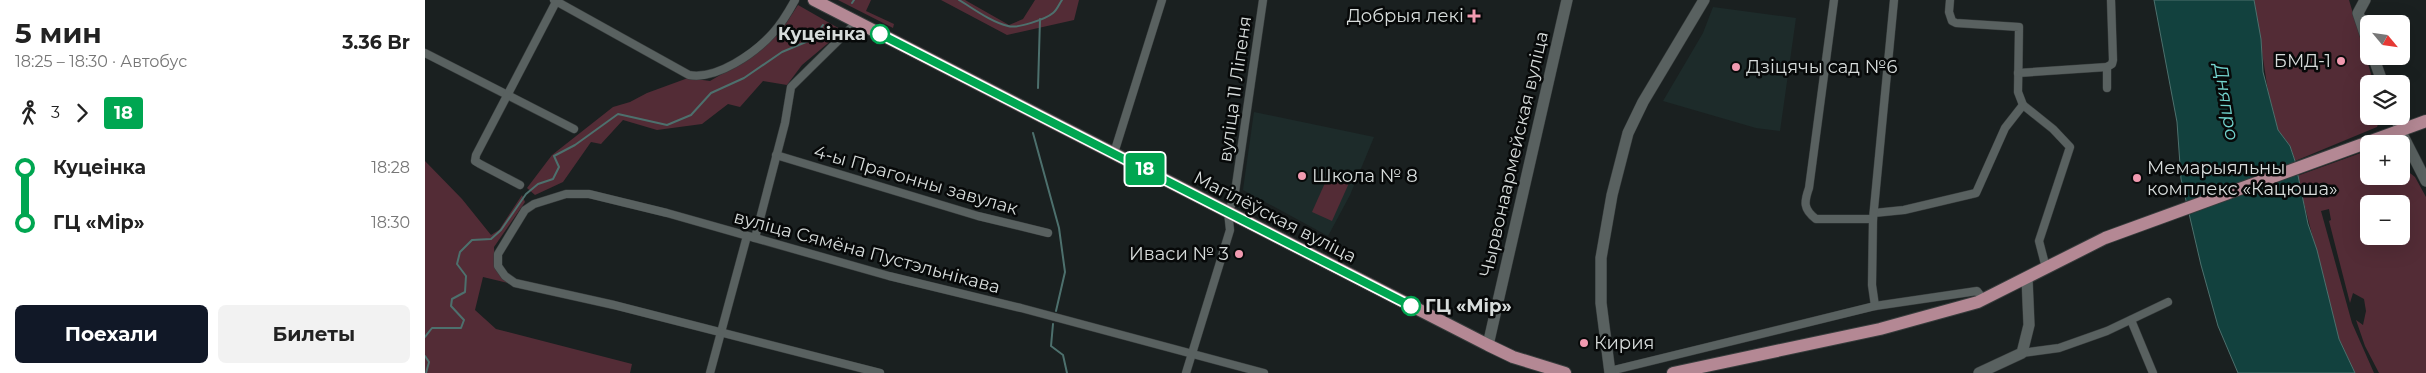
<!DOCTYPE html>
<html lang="ru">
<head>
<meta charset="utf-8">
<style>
	:root { --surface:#fff; --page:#f2f2f2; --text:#222; --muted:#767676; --accent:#111827 }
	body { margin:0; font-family:Montserrat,sans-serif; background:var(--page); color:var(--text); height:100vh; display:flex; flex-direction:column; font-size:19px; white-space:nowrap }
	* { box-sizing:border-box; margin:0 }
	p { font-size:16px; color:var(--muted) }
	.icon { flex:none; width:28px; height:28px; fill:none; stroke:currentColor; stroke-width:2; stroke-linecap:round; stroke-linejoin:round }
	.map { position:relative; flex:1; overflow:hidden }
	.details { display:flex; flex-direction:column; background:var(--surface); width:425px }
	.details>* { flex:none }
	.badge { padding:0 10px; border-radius:4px; font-size:18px; line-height:32px }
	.needle { width:32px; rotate:119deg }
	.fabs { position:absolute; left:1935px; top:15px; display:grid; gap:10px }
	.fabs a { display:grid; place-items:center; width:50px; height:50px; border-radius:8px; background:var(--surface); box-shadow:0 5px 20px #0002; font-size:25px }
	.map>.badge { position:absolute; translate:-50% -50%; box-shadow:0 0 0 2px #fff }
	.legs { display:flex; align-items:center; gap:8px; height:55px; padding:0 15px; font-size:16px }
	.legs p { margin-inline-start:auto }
	.overview { display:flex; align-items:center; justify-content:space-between; height:85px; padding:0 15px }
	h1 { font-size:28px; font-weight:700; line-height:38px }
	.action { display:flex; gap:10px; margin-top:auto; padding:10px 15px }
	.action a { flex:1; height:58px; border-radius:8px; background:var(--accent); color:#fff; font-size:20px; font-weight:700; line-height:58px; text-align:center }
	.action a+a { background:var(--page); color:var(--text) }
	ul { padding:0 15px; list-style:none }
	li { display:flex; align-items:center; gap:18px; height:55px; font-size:19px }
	li i { display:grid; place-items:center; width:8px; height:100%; margin:0 6px; background:currentColor }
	li i::after { content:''; width:12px; height:12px; margin:-6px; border:4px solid; border-radius:50%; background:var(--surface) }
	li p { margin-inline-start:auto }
	li:first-child i { background:linear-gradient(#0000 50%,currentColor 0) }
	li:last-child i { background:linear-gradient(currentColor 50%,#0000 0) }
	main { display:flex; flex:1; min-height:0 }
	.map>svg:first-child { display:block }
	.built { fill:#1d2b2a }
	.green { fill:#532c36; fill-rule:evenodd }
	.water { fill:#12413e; stroke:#4d706d }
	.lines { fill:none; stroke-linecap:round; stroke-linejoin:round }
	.stream { stroke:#4d706d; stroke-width:2 }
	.street-casing { stroke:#373c3c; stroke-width:9 }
	.secondary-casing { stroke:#373c3c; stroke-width:12 }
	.primary-casing { stroke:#373c3c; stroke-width:14 }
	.street { stroke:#596160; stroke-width:8 }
	.secondary { stroke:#596160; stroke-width:11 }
	.primary { stroke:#b48894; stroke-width:12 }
	.line-1-casing { stroke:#fff; stroke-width:11 }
	.line-1 { stroke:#00a651; stroke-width:8 }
	.poi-dot { fill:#f19ab0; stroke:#070909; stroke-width:2 }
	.stop-1-dot { fill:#fff; stroke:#00a651; stroke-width:2.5 }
	.labels { text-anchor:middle; stroke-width:5; stroke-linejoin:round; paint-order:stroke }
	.poi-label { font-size:18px; fill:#d7dcdb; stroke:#070909; text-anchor:start }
	.stop-label { font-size:18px; font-weight:bold; fill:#d7dcdb; stroke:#070909; text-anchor:end }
	.street-label { font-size:18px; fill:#d7dcdb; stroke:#070909 }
	.water-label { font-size:19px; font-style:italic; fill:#72d3cd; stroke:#070909 }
</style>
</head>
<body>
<main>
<section class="details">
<div class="overview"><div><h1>5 мин</h1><p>18:25 – 18:30 · Автобус</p></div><b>3.36 Br</b></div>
<div class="legs"><svg class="icon" aria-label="walk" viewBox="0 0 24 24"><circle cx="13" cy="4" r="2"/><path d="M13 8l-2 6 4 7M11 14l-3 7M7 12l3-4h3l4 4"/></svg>3<svg class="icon" aria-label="forward" viewBox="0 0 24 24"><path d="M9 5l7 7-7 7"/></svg><b class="badge" style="background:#00a651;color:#fff">18</b></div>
<ul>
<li><i style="color:#00a651"></i><b>Куцеінка</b><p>18:28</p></li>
<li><i style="color:#00a651"></i><b>ГЦ «Мір»</b><p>18:30</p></li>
</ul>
<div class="action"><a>Поехали</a><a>Билеты</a></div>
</section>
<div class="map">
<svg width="2001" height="373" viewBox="0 0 2001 373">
	<rect width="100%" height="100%" fill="#1a2020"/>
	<g class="built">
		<polygon points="1288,7 1371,18 1355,131 1331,128 1238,101 1278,33"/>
		<polygon points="829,112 949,137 925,195 903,236 818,190"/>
	</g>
	<g class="green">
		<polygon points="413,0 446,0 441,11 469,24 468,28"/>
		<polygon points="516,0 540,0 584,25 598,19 610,0 654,0 649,20 582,35"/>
		<polygon points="1829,0 1924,0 1949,84 1944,84 1944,116 1956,116 1952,127 1870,161 1865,146 1853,130 1843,91"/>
		<polygon points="373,5 415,29 408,39 377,65 362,85 338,81 315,107 303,104 277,124 232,130 198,120 176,144 166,142 138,182 110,195 102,188 127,155 188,107 205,102 222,93 263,78 285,81 319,61 354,34"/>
		<path d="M 1944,150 L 1944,176 L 1976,175 L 1978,178 L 1978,173 L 1981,170 L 1990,177 L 2001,197 L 2001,373 L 1954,373 L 1940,346 L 1931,320 L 1938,325 L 1941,311 L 1939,299 L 1928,293 L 1925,303 L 1904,221 L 1906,220 L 1904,209 L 1896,211 L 1927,323 L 1949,373 L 1930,373 L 1914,339 L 1872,176 ZM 1944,204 L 1976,204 L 1976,236 L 1944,236 Z"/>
		<polygon points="0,161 37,199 66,235 74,230 97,195 100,202 69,247 70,267 83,283 58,277 50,310 71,329 207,364 205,373 0,373"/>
		<polygon points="904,174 924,183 907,221 887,212"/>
	</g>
	<polygon class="water" points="1729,0 1829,0 1836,39 1838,72 1853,130 1865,146 1870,161 1883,224 1892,250 1914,339 1930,373 1813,373 1793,326 1776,265 1756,179 1752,122"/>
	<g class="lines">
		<g class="stream">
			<path d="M 534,0 C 549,9 566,22 583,26 C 592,29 621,19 628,13 C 632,10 634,4 637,0"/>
			<polyline points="427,3 429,0"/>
			<polyline points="613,88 615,19"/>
			<polyline points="608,133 634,228 640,272 631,311"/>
			<polyline points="628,324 626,346 638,355 642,373"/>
			<polyline points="0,337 7,328 36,328 39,320 26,306 27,299 40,292 41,276 32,264 35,252 47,240 66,239 76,230 101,194 113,184 128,179 134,167 129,156 150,145 193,114 242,125 266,115 286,93 319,78 357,52 388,39 398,25"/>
			<polyline points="0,356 4,362 1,373"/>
		</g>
		<defs>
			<g id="street">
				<path d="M 129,0 L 264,75 C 292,80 330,53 348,33 C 357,23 364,11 370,0"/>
				<path d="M 1409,0 L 1384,188 C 1379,202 1378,209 1391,219 L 1448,219"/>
				<polyline points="1525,0 1524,12 1527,21 1531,23 1594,27 1593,92 1598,105 1628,129 1645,147 1614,241 1621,268"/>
				<polyline points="0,53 149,129"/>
				<polyline points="1593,73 1682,67"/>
				<polyline points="1682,88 1682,67 1687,64 1688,60 1686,0"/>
				<polyline points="689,153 737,0"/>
				<polyline points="351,155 553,216 623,233"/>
				<polyline points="95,185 55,164 50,161 51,155 132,0"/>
				<polyline points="1449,213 1479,210 1551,193 1580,128 1598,105"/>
				<polyline points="330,238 360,123 366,87 432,22"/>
				<polyline points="1450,306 1447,285 1448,219 1469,0"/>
				<polyline points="1706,320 1728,373"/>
				<polyline points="1597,353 1634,348 1682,331 1743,302"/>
				<polyline points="1185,371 1450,306 1552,291 1558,299"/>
				<polyline points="285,373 322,236"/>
				<polyline points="455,373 189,305 90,283 80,276 73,266 73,254 100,210 109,204 141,194 164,194 242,213 464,276 596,308 839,373"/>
				<polyline points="761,373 805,230 803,212 809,199 838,0"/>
			</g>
			<g id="secondary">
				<polyline points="1940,0 1933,13 1944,46"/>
				<polyline points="1948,56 1958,84"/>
				<polyline points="1971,116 1975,130 2001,181"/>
				<polyline points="1063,345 1142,0"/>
				<polyline points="1185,373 1176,303 1176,258 1187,195 1203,133 1218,102 1279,0"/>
				<polyline points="1554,373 1597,353 1604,325 1602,278"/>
			</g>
			<g id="primary">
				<polyline points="389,0 1063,345 1088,357 1140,373"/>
				<polyline points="1248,373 1455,329 1553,302 1680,238 2001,121"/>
			</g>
		</defs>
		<use href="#street" class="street-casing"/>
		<use href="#secondary" class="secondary-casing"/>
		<use href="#primary" class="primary-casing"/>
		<use href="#street" class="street"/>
		<use href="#secondary" class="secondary"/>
		<use href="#primary" class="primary"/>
	</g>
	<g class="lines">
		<defs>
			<polyline id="line-1" points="455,34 986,306"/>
		</defs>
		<use href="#line-1" class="line-1-casing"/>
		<use href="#line-1" class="line-1"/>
	</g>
	<g class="poi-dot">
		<path d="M1046.5 8.5h5v5h5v5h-5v5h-5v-5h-5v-5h5z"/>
		<circle cx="1916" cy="61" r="5"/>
		<circle cx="1311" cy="67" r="5"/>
		<circle cx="877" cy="176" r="5"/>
		<circle cx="1712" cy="178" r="5"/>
		<circle cx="814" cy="254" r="5"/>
		<circle cx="1159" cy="343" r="5"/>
	</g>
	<g class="stop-1-dot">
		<circle cx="455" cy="34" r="9"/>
		<circle cx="986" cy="306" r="9"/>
	</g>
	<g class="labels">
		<g class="poi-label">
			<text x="1039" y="22" text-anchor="end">Добрыя лекі</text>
			<text x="1906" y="67" text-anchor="end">БМД-1</text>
			<text x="1321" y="73">Дзіцячы сад №6</text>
			<text x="1722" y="174">Мемарыяльны<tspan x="1722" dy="21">комплекс «Кацюша»</tspan></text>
			<text x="887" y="182">Школа № 8</text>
			<text x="804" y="260" text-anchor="end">Иваси № 3</text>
			<text x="1169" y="349">Кирия</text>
		</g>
		<g class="stop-label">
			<text x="441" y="40">Куцеінка</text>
			<text x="1000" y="312" text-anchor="start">ГЦ «Мір»</text>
		</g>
		<g class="street-label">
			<text transform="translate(810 89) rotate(-82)" y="6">вуліца 11 Ліпеня</text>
			<text transform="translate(1089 154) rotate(-77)" y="6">Чырвонаармейская вуліца</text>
			<text transform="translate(491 180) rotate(16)" y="6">4-ы Прагонны завулак</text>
			<text transform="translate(850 217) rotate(27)" y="6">Магілёўская вуліца</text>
			<text transform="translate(442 252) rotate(15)" y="6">вуліца Сямёна Пустэльнікава</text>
		</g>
		<g class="water-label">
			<text transform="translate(1802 102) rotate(81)" y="7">Дняпро</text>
		</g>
	</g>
</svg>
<div class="fabs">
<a><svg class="needle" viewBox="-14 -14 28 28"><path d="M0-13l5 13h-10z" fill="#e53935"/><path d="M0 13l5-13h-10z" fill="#767676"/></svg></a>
<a><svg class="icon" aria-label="layers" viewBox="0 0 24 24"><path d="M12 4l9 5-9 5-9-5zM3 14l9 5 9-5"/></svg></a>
<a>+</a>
<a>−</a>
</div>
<b class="badge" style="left:720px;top:169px;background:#00a651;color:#fff">18</b>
</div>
</main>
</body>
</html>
